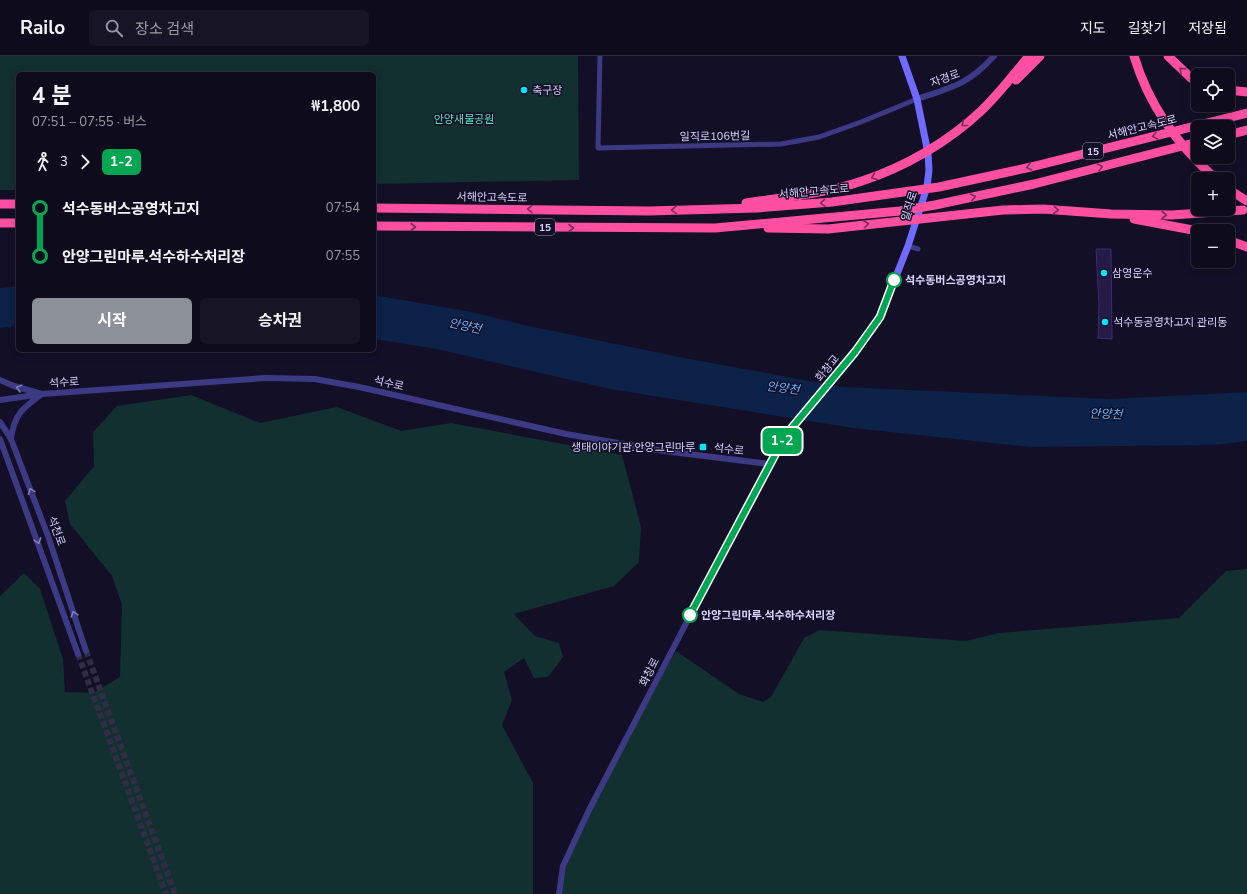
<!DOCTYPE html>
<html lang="ko">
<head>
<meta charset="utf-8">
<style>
	:root { --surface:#0e0b1c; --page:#171425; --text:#f1f3f6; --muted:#9b9ba3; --line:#2e2b3b; --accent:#8c9099 }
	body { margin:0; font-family:"Nunito Sans","Noto Sans KR",sans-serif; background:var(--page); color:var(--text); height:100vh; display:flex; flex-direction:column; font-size:15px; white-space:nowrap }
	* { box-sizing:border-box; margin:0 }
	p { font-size:13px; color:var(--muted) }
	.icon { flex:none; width:22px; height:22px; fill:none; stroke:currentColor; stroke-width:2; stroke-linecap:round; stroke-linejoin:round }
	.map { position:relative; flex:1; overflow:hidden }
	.side { position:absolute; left:16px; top:16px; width:360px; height:280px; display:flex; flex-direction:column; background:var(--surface); border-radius:6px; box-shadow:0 2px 10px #0003,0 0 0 1px var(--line) }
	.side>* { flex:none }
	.badge { padding:0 8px; border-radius:6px; font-size:14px; line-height:26px }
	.controls { position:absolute; left:1191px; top:12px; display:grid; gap:8px }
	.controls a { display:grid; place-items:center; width:44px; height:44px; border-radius:6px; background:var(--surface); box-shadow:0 2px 10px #0003,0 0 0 1px var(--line); font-size:20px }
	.map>.badge { position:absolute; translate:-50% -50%; box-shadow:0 0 0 2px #fff }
	.legs { display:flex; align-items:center; gap:6px; height:44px; padding:0 16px; font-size:13px }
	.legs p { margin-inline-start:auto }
	.overview { display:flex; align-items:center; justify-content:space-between; height:68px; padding:0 16px }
	h1 { font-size:22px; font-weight:700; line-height:30px }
	.button { display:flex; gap:8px; margin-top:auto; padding:8px 16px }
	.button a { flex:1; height:46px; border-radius:6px; background:var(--accent); color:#fff; font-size:16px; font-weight:700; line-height:46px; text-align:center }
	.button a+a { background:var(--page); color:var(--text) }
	ul { padding:0 16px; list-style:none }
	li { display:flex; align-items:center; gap:14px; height:48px; font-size:15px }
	li i { display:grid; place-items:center; width:6px; height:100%; margin:0 5px; background:currentColor }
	li i::after { content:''; width:10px; height:10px; margin:-5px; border:3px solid; border-radius:50%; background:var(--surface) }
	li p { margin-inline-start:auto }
	li:first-child i { background:linear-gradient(#0000 50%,currentColor 0) }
	li:last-child i { background:linear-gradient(currentColor 50%,#0000 0) }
	header { display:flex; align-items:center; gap:24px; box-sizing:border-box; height:56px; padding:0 20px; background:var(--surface); border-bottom:1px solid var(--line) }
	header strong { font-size:19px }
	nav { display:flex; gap:22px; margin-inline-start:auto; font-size:14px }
	.search { width:280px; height:36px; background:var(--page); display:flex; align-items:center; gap:10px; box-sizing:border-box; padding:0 14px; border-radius:6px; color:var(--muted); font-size:15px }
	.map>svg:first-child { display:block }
	.green { fill:#12302f }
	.water { fill:#0c2248 }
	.building { fill:#241b47; stroke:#3b2d73 }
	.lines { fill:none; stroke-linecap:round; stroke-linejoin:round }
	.tertiary-tunnel { stroke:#312d47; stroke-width:6; stroke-dasharray:6 3; stroke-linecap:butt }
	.minor { stroke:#3d3a85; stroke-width:5 }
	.tertiary { stroke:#3d3a85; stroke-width:6 }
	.secondary { stroke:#6f6bff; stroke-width:7 }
	.motorway { stroke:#ff4fa3; stroke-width:9 }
	.oneway { stroke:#7d2c5e }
	.oneway2 { stroke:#837fbc }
	.line-1-casing { stroke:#fff; stroke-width:9 }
	.line-1 { stroke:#00a651; stroke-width:6 }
	.poi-dot { fill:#00e5ff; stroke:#130f26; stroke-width:1.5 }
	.stop-1-dot { fill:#fff; stroke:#00a651; stroke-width:2 }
	.labels { text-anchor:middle; stroke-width:3; stroke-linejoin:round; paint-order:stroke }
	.shield { fill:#130f26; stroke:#9e99be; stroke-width:1 }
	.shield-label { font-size:10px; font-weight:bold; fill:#d9d4ff }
	.street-label { font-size:11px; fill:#d9d4ff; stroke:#130f26 }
	.poi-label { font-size:11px; fill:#d9d4ff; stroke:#130f26; text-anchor:start }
	.park-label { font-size:11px; fill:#5fe0c0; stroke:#130f26 }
	.stop-label { font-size:11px; font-weight:bold; fill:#d9d4ff; stroke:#130f26; text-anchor:start }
	.water-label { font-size:12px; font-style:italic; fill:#62b6ff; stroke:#130f26 }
</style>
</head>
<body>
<header>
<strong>Railo</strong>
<div class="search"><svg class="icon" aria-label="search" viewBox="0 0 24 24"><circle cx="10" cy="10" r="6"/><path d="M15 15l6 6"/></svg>장소 검색</div>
<nav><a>지도</a><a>길찾기</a><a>저장됨</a></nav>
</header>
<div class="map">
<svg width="1247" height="838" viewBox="0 0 1247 838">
	<rect width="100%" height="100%" fill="#130f26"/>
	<g class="green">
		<polygon points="0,0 578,0 579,124 374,128 374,18 18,18 18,134 0,134"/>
		<polygon points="191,339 260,367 337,351 401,375 451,367 622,399 641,471 639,506 614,530 514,558 535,580 559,587 563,601 548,621 534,622 524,602 504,616 512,644 502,669 533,727 533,838 0,838 0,540 24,517 40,533 63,603 65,636 93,637 120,621 122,549 112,520 70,468 65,445 94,410 93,376 117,350"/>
		<polygon points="1247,513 1247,838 561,838 566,811 585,764 655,630 676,595 739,638 763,646 771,641 804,582 820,574 966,585 999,577 1179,562 1226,515"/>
	</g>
	<g class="water">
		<polygon points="18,230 18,270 0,272 0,232"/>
		<polygon points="374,239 471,256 524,269 684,302 843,331 1110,343 1247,336 1247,385 1214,389 1030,391 853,372 610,333 437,293 374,283"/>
	</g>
	<polygon class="building" points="1096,193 1111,193 1112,283 1098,282 1099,249"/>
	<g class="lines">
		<g class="tertiary-tunnel">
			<polyline points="86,595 175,838"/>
			<polyline points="78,598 166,838"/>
		</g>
		<g class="minor">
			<polyline points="600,0 598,92 781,88 819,81 861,66 917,43"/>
			<polyline points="908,190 918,193"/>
		</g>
		<g class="tertiary">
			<path d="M 917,43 C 951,32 969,28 994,0"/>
			<path d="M 0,324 L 14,330 L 42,338 C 24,351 14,358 11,383"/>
			<polyline points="0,344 42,338 266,322 315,323 359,331 566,378 664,395 769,408 589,754 563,810 559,838"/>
			<polyline points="0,366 11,383 48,480 86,595"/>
			<polyline points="0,383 78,598"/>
		</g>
		<polyline class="secondary" points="769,408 785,380 855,296 880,261 908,190 927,131 929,114 928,97 917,43 902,0"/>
		<g class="motorway">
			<path d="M 1134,0 C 1149,50 1177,89 1216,123"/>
			<polyline points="1168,0 1192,23 1198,25"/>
			<polyline points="1016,24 1040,0"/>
			<polyline points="1228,34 1247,36"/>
			<polyline points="1228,79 1247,74"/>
			<polyline points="1228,133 1247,145"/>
			<path d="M 746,147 C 785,141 824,138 862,125 C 905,111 948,86 981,55 C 999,38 1014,18 1029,0"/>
			<polyline points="0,148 18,148"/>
			<polyline points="374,152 649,155 757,152 832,146 939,131 1031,111 1247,57"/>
			<polyline points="1134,163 1198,175"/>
			<polyline points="0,167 18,167"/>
			<polyline points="374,170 715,172 900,155 935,149 1034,128 1198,86"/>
			<polyline points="768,172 828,173 1003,154 1043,153 1111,158 1172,159 1243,154"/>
			<polyline points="1228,184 1247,191"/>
		</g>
	</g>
	<defs><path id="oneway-chevron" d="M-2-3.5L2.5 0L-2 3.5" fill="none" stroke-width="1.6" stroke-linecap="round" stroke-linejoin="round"/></defs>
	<g class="oneway">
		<use href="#oneway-chevron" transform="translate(1182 14) rotate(-138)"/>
		<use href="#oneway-chevron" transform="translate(964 68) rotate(142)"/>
		<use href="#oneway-chevron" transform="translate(1155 80) rotate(166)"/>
		<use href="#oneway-chevron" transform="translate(1029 111) rotate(167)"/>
		<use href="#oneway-chevron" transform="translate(1100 111) rotate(-14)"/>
		<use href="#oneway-chevron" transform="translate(874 121) rotate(159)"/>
		<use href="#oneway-chevron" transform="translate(973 141) rotate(-12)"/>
		<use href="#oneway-chevron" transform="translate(823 147) rotate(176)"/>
		<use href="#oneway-chevron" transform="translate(530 153) rotate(-179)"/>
		<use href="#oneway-chevron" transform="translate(674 154) rotate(177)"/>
		<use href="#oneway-chevron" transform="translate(1056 154) rotate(5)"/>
		<use href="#oneway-chevron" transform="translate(1164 159)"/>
		<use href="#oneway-chevron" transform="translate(866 168) rotate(-7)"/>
		<use href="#oneway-chevron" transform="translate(413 171)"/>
		<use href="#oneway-chevron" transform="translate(571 172)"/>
	</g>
	<g class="oneway2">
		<use href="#oneway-chevron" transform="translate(19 332) rotate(-165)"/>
		<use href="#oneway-chevron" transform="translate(31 435) rotate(-111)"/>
		<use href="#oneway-chevron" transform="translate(38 485) rotate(70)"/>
		<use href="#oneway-chevron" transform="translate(74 558) rotate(-108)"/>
	</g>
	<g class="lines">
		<defs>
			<polyline id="line-1" points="690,559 785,380 855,296 880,261 894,224"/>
		</defs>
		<use href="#line-1" class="line-1-casing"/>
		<use href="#line-1" class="line-1"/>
	</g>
	<g class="poi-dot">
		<circle cx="524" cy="34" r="4"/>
		<circle cx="1104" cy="217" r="4"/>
		<circle cx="1105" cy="266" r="4"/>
		<rect x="699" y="387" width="8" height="8" rx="2"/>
	</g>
	<g class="stop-1-dot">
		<circle cx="894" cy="224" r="7"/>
		<circle cx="690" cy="559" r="7"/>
	</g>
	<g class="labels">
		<g class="shield">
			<rect x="1083" y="87" width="20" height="16" rx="3"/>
			<rect x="535" y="163" width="20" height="16" rx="3"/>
		</g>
		<g class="shield-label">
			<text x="1093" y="99">15</text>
			<text x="545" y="175">15</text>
		</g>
		<g class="street-label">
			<text transform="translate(945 22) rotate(-20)" y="4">자경로</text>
			<text transform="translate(1142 71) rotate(-14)" y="4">서해안고속도로</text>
			<text transform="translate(715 80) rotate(-1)" y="4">일직로106번길</text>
			<text transform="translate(814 135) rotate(-5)" y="4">서해안고속도로</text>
			<text transform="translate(492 141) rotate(1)" y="4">서해안고속도로</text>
			<text transform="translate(909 150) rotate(-73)" y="4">일직로</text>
			<text transform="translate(827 312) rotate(-51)" y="4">화창교</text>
			<text transform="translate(64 326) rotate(-4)" y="4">석수로</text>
			<text transform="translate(389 327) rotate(13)" y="4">석수로</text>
			<text transform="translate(729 393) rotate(7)" y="4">석수로</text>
			<text transform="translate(57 475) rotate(70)" y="4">석천로</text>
			<text transform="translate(649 616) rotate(-63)" y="4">화창로</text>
		</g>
		<g class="poi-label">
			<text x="532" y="38">축구장</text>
			<text x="1112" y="221">삼영운수</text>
			<text x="1113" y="270">석수동공영차고지 관리동</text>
			<text x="695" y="395" text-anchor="end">생태이야기관.안양그린마루</text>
		</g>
		<g class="park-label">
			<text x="464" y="67">안양새물공원</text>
		</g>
		<g class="stop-label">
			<text x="905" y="228">석수동버스공영차고지</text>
			<text x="701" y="563">안양그린마루.석수하수처리장</text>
		</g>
		<g class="water-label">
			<text transform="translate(465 270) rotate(12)" y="4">안양천</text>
			<text transform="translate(783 332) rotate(7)" y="4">안양천</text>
			<text transform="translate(1106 358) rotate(2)" y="4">안양천</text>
		</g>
	</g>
</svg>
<div class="controls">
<a><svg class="icon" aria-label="locate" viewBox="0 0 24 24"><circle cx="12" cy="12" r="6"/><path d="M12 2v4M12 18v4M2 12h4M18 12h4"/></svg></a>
<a><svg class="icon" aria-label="layers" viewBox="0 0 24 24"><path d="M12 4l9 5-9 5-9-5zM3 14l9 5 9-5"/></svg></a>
<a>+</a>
<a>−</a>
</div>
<b class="badge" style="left:782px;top:385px;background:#00a651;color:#fff">1-2</b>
<section class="side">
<div class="overview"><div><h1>4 분</h1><p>07:51 – 07:55 · 버스</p></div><b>₩1,800</b></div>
<div class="legs"><svg class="icon" aria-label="walk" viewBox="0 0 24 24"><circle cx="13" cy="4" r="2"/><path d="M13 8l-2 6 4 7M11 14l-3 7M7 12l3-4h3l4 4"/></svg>3<svg class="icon" aria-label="forward" viewBox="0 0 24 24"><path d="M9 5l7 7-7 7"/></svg><b class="badge" style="background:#00a651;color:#fff">1-2</b></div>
<ul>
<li><i style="color:#00a651"></i><b>석수동버스공영차고지</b><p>07:54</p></li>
<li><i style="color:#00a651"></i><b>안양그린마루.석수하수처리장</b><p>07:55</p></li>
</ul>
<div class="button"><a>시작</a><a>승차권</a></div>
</section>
</div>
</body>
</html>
